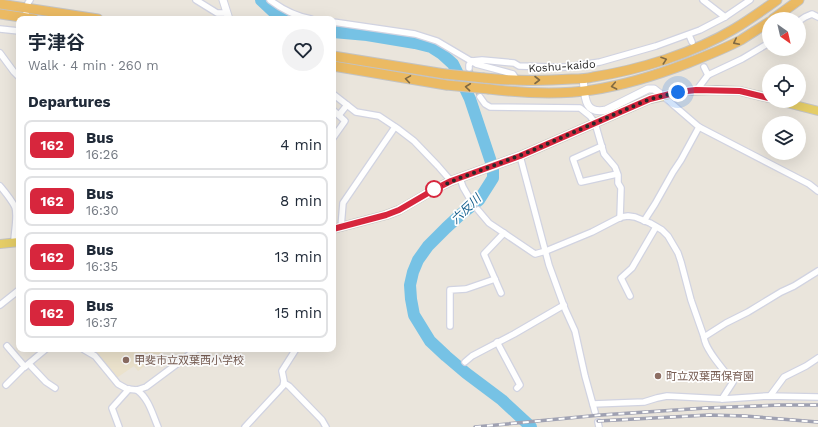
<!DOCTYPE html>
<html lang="en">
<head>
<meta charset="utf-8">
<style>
	:root { --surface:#fff; --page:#f2f2f3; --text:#1f2937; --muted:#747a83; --line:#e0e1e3 }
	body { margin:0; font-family:"Work Sans","Noto Sans JP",sans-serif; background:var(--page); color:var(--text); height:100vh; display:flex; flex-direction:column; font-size:15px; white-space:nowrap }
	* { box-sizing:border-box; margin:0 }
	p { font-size:13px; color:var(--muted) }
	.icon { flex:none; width:22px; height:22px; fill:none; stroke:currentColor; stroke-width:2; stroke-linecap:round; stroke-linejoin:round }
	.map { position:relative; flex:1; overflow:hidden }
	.panel { position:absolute; left:16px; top:16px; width:320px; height:336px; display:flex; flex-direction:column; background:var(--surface); border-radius:8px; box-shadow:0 4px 16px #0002 }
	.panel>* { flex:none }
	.badge { padding:0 8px; border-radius:6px; font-size:14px; line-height:26px }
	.needle { width:26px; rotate:146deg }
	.buttons { position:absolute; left:762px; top:12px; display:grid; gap:8px }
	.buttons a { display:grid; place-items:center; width:44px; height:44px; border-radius:50%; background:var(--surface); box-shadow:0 4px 16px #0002; font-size:20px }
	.you { position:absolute; width:20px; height:20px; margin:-10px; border:3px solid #fff; border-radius:50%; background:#1a73e8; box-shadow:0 0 0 6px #1a73e833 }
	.map>.badge { position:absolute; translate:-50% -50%; box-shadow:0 0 0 2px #fff }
	h2 { padding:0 12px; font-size:15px; line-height:36px }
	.round { display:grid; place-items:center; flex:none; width:42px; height:42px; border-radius:21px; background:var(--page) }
	.overview { display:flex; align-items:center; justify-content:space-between; height:68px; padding:0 12px }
	h1 { font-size:19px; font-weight:700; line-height:30px }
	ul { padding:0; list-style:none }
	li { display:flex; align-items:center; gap:12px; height:50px; margin:0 8px 6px; padding:0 4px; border:2px solid var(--line); border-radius:8px }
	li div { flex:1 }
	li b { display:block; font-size:15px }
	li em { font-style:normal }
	li .badge { min-width:44px; font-weight:700; text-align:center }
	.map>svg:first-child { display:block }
	.education { fill:#ebe2cc }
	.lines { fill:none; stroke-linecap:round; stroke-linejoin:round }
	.river { stroke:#76c2e5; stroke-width:12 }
	.minor-tunnel { stroke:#c3bfb8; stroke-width:5.5; stroke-dasharray:5.5 3; stroke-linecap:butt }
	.minor-casing { stroke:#d1d3e1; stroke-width:8 }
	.tertiary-casing { stroke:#d1d3e1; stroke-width:9 }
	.primary-casing { stroke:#c3c3c3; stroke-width:10 }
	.trunk-casing { stroke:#c3c3c3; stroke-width:11 }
	.minor { stroke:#fff; stroke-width:5.5 }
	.tertiary { stroke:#fff; stroke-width:7 }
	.primary { stroke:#e5cd66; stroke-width:8 }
	.trunk { stroke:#ebba63; stroke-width:9 }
	.rail-casing { stroke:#9fa1b2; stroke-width:3.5 }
	.rail { stroke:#fff; stroke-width:2; stroke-dasharray:6; stroke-linecap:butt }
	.trunk-bridge-casing { stroke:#c3c3c3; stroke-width:11; stroke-linecap:butt }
	.trunk-bridge { stroke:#ebba63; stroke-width:9 }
	.oneway { stroke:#806a43 }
	.line-casing { stroke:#fff; stroke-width:9 }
	.line { stroke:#d7263d; stroke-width:6 }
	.walk { stroke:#292929; stroke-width:4; stroke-dasharray:0 7.2 }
	.stop-dot { fill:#fff; stroke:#d7263d; stroke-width:2 }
	.education-dot { fill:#8d6e63; stroke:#fff; stroke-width:1.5 }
	.labels { text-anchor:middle; stroke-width:3.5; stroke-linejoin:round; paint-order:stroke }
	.street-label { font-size:11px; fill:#292929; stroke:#fff }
	.education-label { font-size:11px; fill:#785e54; stroke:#fff; text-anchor:start }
	.water-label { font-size:12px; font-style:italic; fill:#18608e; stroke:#fff }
</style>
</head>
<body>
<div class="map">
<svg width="818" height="427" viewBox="0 0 818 427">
	<rect width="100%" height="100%" fill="#eae5dc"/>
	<polygon class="education" points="88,349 166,349 138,371 134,366 115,379"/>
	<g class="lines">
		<g class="river">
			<polyline points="261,0 277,15 284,19"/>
			<polyline points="333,32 367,35 415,43 431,47 442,54 453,64 461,80 470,99 493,168 493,178 479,200 460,215 446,228 428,246 418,260 413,272 410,285 411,299 414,315 430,341 446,356 466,373 502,400 531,427"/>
		</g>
		<polyline class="minor-tunnel" points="469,68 480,97"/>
		<defs>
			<g id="minor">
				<polyline points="196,0 217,13 227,13"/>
				<path d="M 270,0 C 283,10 295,16 311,19"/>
				<polyline points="703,0 725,17"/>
				<polyline points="25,19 28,3 30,0"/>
				<polyline points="799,21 805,17 812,14 818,17"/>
				<polyline points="333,22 415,34 437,41 476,64 513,74 517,80"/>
				<polyline points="0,29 19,31"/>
				<polyline points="689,35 692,42"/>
				<polyline points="0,53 14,72 19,77"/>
				<polyline points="472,61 482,60 514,63 519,66 552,67 568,67 600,62 656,46 700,30 725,17 750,0"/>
				<polyline points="704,67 708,75"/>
				<polyline points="469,68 469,65 472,61"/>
				<polyline points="696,91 708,75 742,59 769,43"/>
				<polyline points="333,94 356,112 379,116 397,128 414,141 438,166 451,181"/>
				<polyline points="663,96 699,127 809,184 818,191"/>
				<polyline points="480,97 485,104 490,107 580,108 590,116 595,123 604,154 615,167 618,175 618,183 621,188 620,218"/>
				<polyline points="333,110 345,121 333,138"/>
				<polyline points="339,115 347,105"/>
				<polyline points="602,146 573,159 581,182 617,174"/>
				<polyline points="520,156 549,265 565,309 575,331 585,376 595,412"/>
				<polyline points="460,178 463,187 470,199"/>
				<path d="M 0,186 C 5,192 11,199 15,207 C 18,216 14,233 14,242"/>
				<path d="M 478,210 L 489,223 L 535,254 L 546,251 L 592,232 L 621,217 L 628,216 L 635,217 L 650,223 L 662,230 L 668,236 L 678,253 L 681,262 L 691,300 L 704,337 C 705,350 725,371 733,382 L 722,399"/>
				<polyline points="644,221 655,204 673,172 681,160 699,127"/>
				<polyline points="341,227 343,203 395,127"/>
				<polyline points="501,293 484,254 504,233"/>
				<polyline points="630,296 621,278 632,268 656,227"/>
				<polyline points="0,305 19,290"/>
				<polyline points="450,326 450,290 466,289 495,279"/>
				<polyline points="704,337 726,323 748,312 781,292 794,286 818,271"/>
				<polyline points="497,342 520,385 517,388"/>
				<polyline points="7,346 25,367"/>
				<polyline points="83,349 95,356 118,384 127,389 137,390 146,387 197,349"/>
				<polyline points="465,362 472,356 514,334 564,305"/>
				<polyline points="29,364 46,382 55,388"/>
				<polyline points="284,383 289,386 322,420 326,427"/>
				<polyline points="6,385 22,369 46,349"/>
				<path d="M 137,390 C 149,399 152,413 158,427"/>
				<polyline points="770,396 784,377 806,366 818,358"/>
				<polyline points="593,404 644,402 657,398 667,396 724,399 767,396 818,397"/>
				<polyline points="598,422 599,427"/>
				<polyline points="119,427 112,408 129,389"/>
				<polyline points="245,427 283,386 284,381 282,371 296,349"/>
			</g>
			<g id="tertiary">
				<polyline points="223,0 229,19"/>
				<path d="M 583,78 C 585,95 583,115 606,110 L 648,89 L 654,89 L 663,96"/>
			</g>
			<g id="primary">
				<polyline points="779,101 818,111"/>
				<polyline points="333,229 386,215 399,210 435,189 451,181 520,156 650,99 687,91 716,90 740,91 769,98"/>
				<polyline points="0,244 19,242"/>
			</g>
			<g id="trunk">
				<polyline points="0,4 98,19"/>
				<polyline points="0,14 34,19"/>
				<polyline points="773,19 799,0"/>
				<polyline points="333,56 445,74"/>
				<polyline points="333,66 446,85"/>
				<path d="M 484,78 C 513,81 543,81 572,79 C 579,79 586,79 593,77 C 639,70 694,53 734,29 C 749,20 763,10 777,0"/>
				<path d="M 489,89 C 522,93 559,95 592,90 C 625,85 657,75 688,63 C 706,56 724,49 741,40 C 750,34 760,28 769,22"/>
			</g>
		</defs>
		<use href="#minor" class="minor-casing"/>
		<use href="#tertiary" class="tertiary-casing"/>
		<use href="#primary" class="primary-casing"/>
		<use href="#trunk" class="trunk-casing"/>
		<use href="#minor" class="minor"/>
		<use href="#tertiary" class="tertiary"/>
		<use href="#primary" class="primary"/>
		<use href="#trunk" class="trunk"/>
		<defs>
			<g id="rail">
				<polyline points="598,421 709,415 745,416 818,422"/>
				<polyline points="475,427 601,415 706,408 780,405 818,405"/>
			</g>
		</defs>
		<use href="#rail" class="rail-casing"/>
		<use href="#rail" class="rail"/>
		<defs>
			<g id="trunk-bridge">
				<polyline points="445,74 484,78"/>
				<polyline points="446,85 489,89"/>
			</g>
		</defs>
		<use href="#trunk-bridge" class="trunk-bridge-casing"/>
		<use href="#trunk-bridge" class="trunk-bridge"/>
	</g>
	<defs><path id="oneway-chevron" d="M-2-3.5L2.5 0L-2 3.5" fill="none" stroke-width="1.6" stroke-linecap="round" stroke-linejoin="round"/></defs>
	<g class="oneway">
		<use href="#oneway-chevron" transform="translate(736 42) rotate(153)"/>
		<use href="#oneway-chevron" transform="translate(664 60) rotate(-19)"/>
		<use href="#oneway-chevron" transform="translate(408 79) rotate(-171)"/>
		<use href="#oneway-chevron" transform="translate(537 80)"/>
		<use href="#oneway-chevron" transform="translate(614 86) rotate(169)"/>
		<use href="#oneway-chevron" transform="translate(468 87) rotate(-174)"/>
	</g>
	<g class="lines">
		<defs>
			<polyline id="line" points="333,229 386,215 399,210 435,189 451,181 520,156 650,99 678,92 696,90 740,91 769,98"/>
		</defs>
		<use href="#line" class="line-casing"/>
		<use href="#line" class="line"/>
		<polyline class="walk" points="434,189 460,178 524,154 636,105 650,99 678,92"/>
	</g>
	<circle class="stop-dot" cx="434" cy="189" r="8"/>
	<g class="education-dot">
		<circle cx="126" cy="360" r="4"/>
		<circle cx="658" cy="376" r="4"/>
	</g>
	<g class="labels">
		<g class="street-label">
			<text transform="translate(562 66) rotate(-4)" y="4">Koshu-kaido</text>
		</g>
		<g class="education-label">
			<text x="134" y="364">甲斐市立双葉西小学校</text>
			<text x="666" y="380">町立双葉西保育園</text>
		</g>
		<g class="water-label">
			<text transform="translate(466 209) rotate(-44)" y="4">六反川</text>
		</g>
	</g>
</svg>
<div class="buttons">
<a><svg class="needle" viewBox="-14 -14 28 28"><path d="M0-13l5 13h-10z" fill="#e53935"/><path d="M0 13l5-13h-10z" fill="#747a83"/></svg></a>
<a><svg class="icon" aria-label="locate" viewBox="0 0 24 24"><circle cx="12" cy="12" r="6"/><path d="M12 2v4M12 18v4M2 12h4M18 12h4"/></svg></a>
<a><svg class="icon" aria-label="layers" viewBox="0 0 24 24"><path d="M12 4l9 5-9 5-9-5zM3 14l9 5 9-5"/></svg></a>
</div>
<div class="you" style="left:678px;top:92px"></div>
<section class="panel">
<div class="overview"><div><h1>宇津谷</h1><p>Walk · 4 min · 260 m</p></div><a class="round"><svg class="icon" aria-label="heart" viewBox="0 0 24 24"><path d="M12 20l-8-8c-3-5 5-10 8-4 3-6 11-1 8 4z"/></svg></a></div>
<h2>Departures</h2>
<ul>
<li><span class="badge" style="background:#d7263d;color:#fff">162</span><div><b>Bus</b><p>16:26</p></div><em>4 min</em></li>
<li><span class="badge" style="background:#d7263d;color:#fff">162</span><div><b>Bus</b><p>16:30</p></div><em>8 min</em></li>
<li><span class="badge" style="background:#d7263d;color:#fff">162</span><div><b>Bus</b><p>16:35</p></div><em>13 min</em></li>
<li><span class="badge" style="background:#d7263d;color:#fff">162</span><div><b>Bus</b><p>16:37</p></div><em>15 min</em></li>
</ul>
</section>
</div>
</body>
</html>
